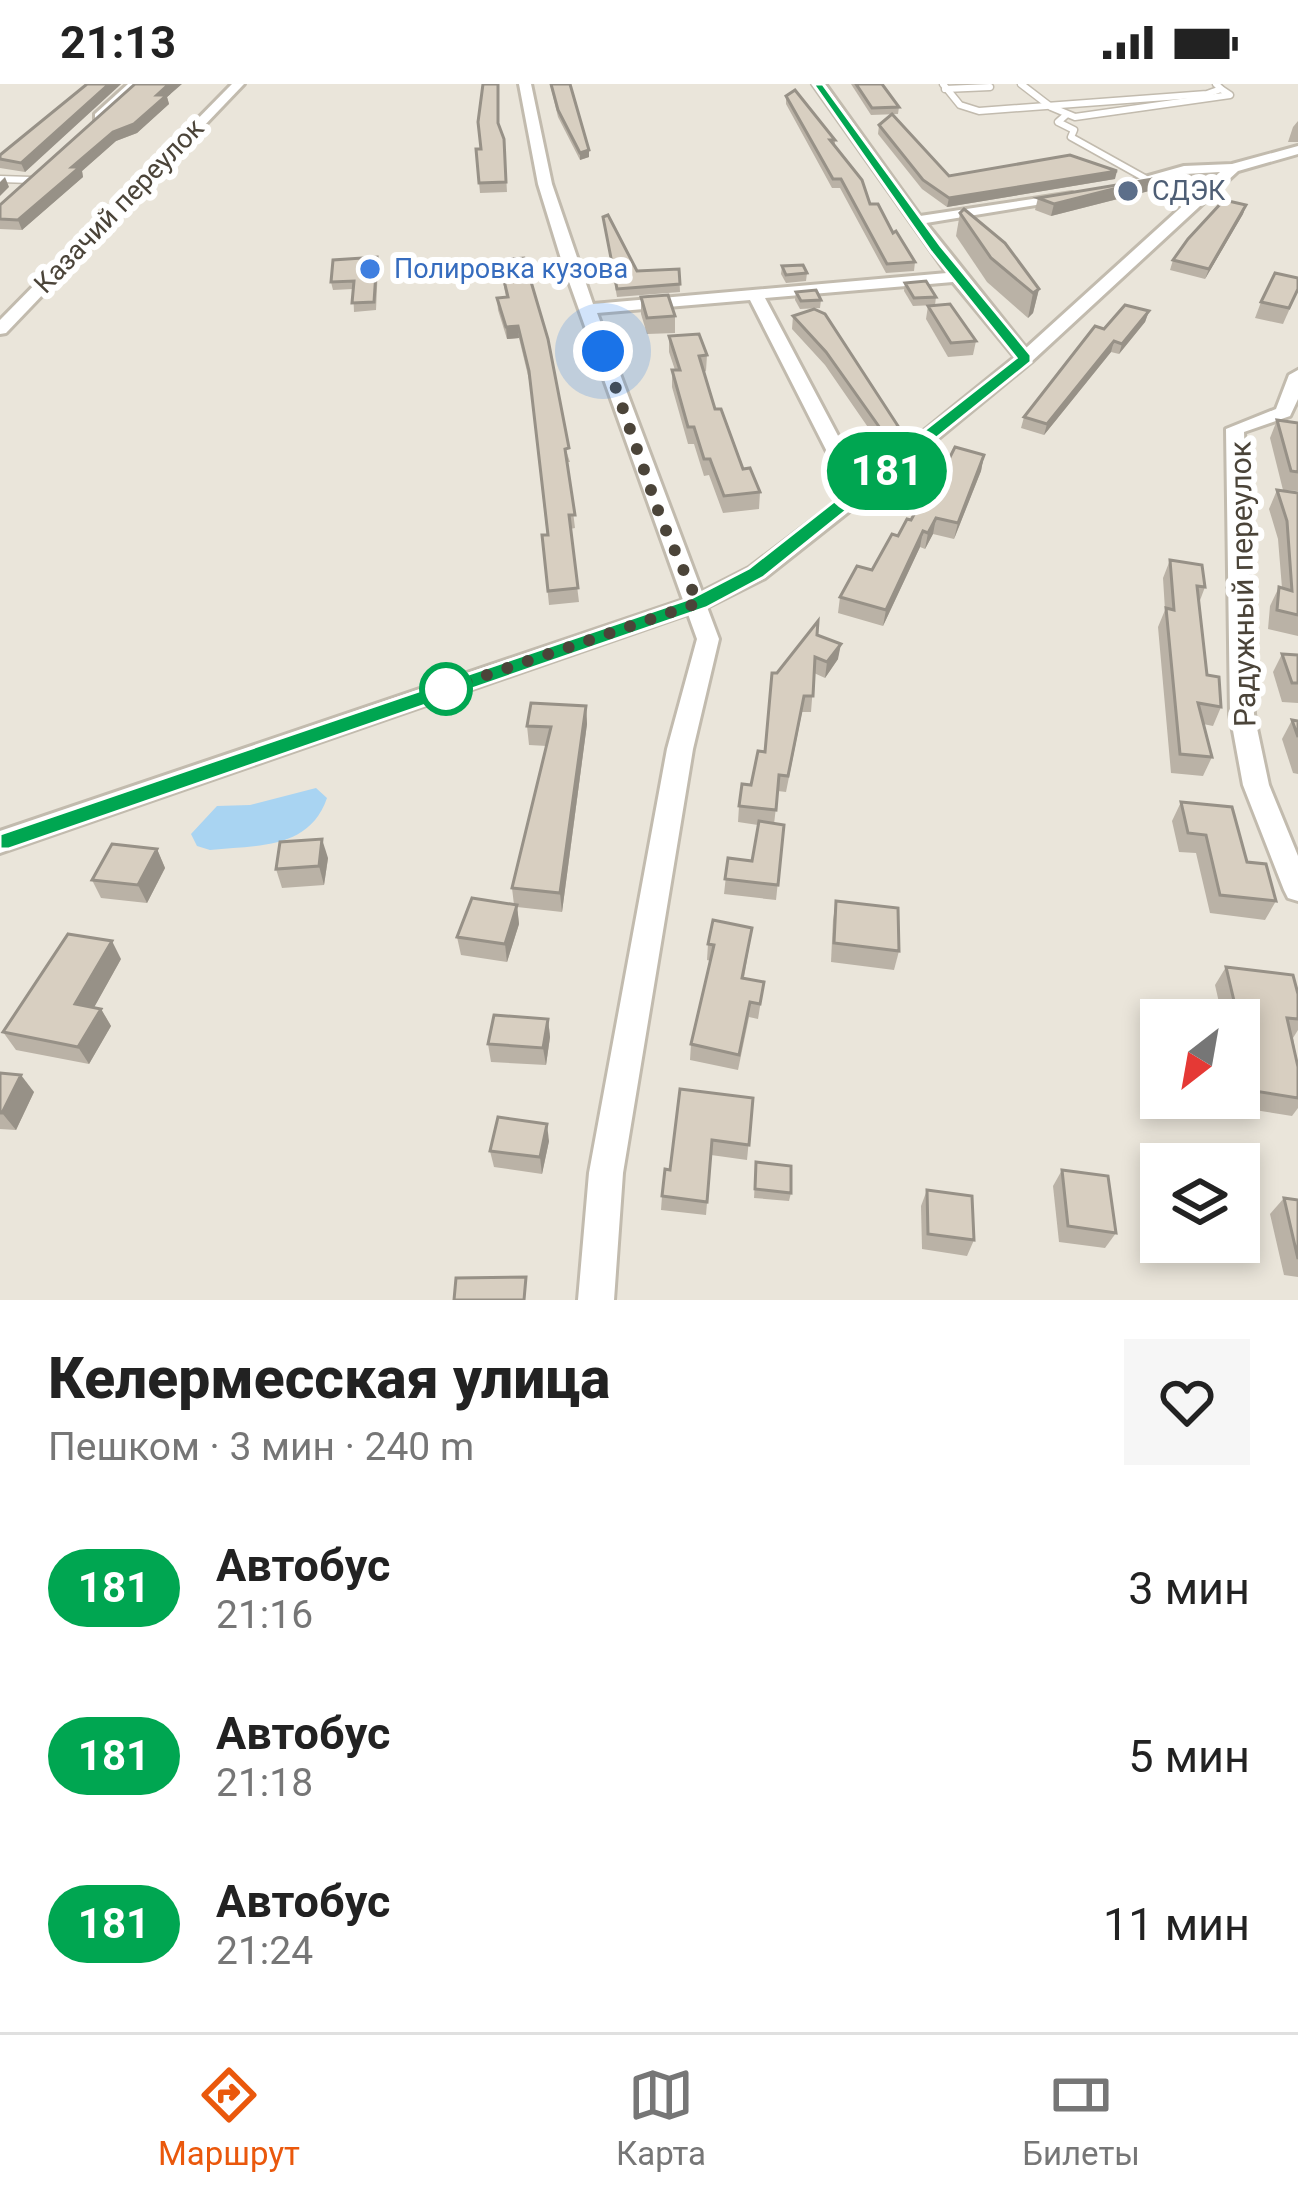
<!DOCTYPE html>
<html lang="ru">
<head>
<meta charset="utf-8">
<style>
	:root { --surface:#fff; --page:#f6f6f6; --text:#222; --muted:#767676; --line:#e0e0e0; --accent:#ea580c }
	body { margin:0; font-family:Roboto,sans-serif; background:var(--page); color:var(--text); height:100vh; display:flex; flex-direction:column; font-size:45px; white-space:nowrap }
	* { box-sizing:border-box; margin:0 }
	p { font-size:39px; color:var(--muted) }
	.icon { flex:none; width:66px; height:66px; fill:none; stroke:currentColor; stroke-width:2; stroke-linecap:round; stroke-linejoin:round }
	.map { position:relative; height:1216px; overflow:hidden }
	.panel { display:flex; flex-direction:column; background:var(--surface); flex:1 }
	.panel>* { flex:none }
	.badge { padding:0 24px; border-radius:39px; font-size:42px; line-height:78px }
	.needle { width:78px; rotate:211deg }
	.fabs { position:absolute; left:1140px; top:915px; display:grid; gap:24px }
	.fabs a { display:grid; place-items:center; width:120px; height:120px; border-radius:0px; background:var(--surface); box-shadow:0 6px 18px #0003; font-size:60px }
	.you { position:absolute; width:60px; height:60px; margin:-30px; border:9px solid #fff; border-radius:50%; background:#1a73e8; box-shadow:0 0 0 18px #1a73e833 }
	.map>.badge { position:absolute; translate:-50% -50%; box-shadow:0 0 0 6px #fff }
	.round { display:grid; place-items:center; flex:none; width:126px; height:126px; border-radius:0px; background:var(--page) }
	.headline { display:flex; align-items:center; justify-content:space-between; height:204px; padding:0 48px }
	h1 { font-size:57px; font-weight:800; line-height:90px }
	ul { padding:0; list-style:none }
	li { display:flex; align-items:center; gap:36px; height:168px; padding:0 48px }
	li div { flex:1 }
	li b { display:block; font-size:45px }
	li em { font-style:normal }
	li .badge { min-width:132px; font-weight:700; text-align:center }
	.status { display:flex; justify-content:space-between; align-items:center; height:84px; padding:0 60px; background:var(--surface); direction:ltr }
	.status svg { height:33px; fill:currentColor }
	.tabs { display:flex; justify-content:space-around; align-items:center; height:168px; border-top:3px solid var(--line); background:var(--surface); font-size:33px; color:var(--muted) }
	.tabs a { display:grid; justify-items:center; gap:6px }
	.tabs .current { color:var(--accent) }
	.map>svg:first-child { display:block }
	.residential { fill:#eae5da; fill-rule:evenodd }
	.water { fill:#a9d4f2 }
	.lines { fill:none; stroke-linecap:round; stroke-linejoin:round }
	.service-casing { stroke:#c2bbae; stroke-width:9 }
	.minor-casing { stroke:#c2bbae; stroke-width:6 }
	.service { stroke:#fff; stroke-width:6 }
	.minor { fill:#fff; fill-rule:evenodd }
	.wall { fill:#bab2a6 }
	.shaded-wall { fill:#979187 }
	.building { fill:#d8cfc1; stroke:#979187; stroke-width:3 }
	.line { fill:#00a651; stroke:#fff; stroke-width:3 }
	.walk { stroke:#4b4439; stroke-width:12; stroke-dasharray:0 21.6 }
	.service-dot { fill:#5c6f8a; stroke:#fff; stroke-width:4.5 }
	.shop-dot { fill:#3f7fe0; stroke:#fff; stroke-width:4.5 }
	.stop-dot { fill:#fff; stroke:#00a651; stroke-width:6 }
	.labels { text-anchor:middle; stroke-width:12; stroke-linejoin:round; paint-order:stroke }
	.far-service-label { font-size:27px; fill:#4e5e75; stroke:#fff; text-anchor:start }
	.far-street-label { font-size:27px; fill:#4b4439; stroke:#fff }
	.far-shop-label { font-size:27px; fill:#366cbe; stroke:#fff; text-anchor:start }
	.street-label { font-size:30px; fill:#4b4439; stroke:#fff }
</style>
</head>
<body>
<div class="status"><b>21:13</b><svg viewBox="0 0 49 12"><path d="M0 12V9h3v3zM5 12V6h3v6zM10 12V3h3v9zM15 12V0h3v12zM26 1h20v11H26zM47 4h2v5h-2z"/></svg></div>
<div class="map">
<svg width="1298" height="1216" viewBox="0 0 1298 1216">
	<rect width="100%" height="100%" fill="#f6f3ec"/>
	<path class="residential" d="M 0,0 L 1298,0 L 1298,1216 L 0,1216 ZM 1161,936 L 1239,936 L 1239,1014 L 1161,1014 ZM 1161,1080 L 1239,1080 L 1239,1158 L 1161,1158 Z"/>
	<path class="water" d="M 316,704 L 327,714 C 309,766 257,761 210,766 L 197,762 L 191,750 L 217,722 L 250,721 Z"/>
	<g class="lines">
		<defs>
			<g id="service">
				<polyline points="943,0 960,21 979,27 1207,10 1221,5 1216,0"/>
				<polyline points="1021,0 1051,23 1075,33 1230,11 1221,5"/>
				<polyline points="945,5 990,3"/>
				<polyline points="1066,31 1058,38 1074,46 1071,53 1150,97"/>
				<polyline points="0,95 31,96"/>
			</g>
			<g id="minor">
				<polygon points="128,0 141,0 103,36 95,36 95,30"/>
				<polygon points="232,0 244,0 6,249 0,250 0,236"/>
				<path d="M 519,0 L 531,0 L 552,100 L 593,220 L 947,189 L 813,0 L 825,0 L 920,132 L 1072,109 L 1074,112 L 1067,116 L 926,139 L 1026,264 L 1220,88 L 1185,90 L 1125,107 L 1118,103 L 1120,100 L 1184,82 L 1232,80 L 1298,62 L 1298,70 L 1238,87 L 1031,278 L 866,414 L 765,494 L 707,523 L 719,555 L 693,665 L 623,1089 L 614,1216 L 578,1216 L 589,1089 L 667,665 L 697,555 L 688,530 L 0,769 L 0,747 L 683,516 L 562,178 L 538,100 ZM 953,198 L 1015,273 L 862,397 L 765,214 ZM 750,216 L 848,409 L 749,484 L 702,508 L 597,229 Z"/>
				<polygon points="1298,286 1298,315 1290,332 1244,348 1254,630 1269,701 1298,772 1298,817 1288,814 1284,806 1243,701 1230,630 1226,345 1276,325 1289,291"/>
			</g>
		</defs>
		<use href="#service" class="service-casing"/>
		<use href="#minor" class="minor-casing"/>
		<use href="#service" class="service"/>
		<use href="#minor" class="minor"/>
	</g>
	<g class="wall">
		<polygon points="87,0 121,0 25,88 0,84 0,71"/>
		<polygon points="550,0 570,0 589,66 589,73 580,76 558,33"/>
		<polygon points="851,0 882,0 899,23 898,30 871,31"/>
		<polygon points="786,12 835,56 835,62 870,120 915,178 914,187 886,189 840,104 832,104 786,20"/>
		<polygon points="167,13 169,20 137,49 116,57 82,87 83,93 22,146 0,145 0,121"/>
		<polygon points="1298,37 1298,58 1288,58 1293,43"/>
		<polygon points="498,41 504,55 507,108 480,109 476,65 481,65"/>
		<polygon points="879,41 949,92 1115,95 947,123 922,105 878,50"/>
		<polygon points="1153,95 1149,107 1051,132 1035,126 1038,114"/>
		<polygon points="1246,121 1243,130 1205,195 1170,186 1173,176"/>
		<polygon points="960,129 1039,205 1033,229 1028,234 987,198 956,152"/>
		<polygon points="603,133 637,187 679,185 680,208 617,213"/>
		<polygon points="377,173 378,182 376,226 354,228 353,205 333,206 331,198"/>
		<polygon points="499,176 570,378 567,378 575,444 570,445 579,518 549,521 542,451 547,451 530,300 519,254 507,255 498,226 497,214 506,213"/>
		<polygon points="782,182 807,189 806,197 786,199 781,190"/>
		<polygon points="905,199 936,213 935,221 913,222 904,207"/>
		<polygon points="1298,206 1283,240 1255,234 1261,218"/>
		<polygon points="796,208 821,216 820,224 800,225 795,216"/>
		<polygon points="641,213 675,232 675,249 647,250 641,230"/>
		<polygon points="928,222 976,257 973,271 948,273 926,235"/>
		<polygon points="814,225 896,356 883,365 825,281 792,245 793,232"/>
		<polygon points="1149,227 1145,238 1119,270 1111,268 1044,351 1021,344 1024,333 1104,245"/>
		<polygon points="669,252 707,271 706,287 704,288 715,325 743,385 760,408 759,425 723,429 709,391 704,392 694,360 688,360 672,303 672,286 675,286 669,268"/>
		<polygon points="1277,336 1298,339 1298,407 1283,406 1270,354"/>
		<polygon points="984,371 981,387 954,455 933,450 925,465 920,463 883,542 838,529 840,513 872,486 928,417"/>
		<polygon points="1277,406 1298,409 1298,552 1268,545 1270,522 1279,503 1282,504 1278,455 1269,425"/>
		<polygon points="1170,476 1205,503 1199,519 1207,591 1221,623 1213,642 1203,640 1212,673 1203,692 1171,689 1158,543 1165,526 1163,494"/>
		<polygon points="817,551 838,575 825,594 814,589 811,628 802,628 786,708 778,707 774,740 784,741 776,816 724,810 728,774 752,777 758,741 738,738 739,722 751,701"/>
		<polygon points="1282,570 1298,571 1298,619 1282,618 1273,588"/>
		<polygon points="586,622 587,640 562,828 517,823 519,840 507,878 461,871 457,853 514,821 512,804 547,662 529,661 527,642"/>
		<polygon points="1292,636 1298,637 1298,690 1293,689 1282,655"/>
		<polygon points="1181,718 1247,778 1276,817 1265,836 1210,829 1196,769 1179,768 1172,737"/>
		<polygon points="157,765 165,784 147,819 101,814 92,796"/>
		<polygon points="328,774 324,801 282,804 276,785"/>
		<polygon points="836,817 899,867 894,886 831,878 833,836"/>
		<polygon points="752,844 744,894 764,898 758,935 749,933 738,986 690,976 691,960 711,877 707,876 708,860"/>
		<polygon points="121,875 94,923 101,925 111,942 89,980 16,966 3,948"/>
		<polygon points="1226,883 1298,910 1298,946 1293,954 1298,983 1298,1024 1292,1032 1236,1023 1235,1014 1239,1014 1239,936 1223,936 1215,901"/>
		<polygon points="548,935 550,953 546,981 491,978 488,960"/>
		<polygon points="0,989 34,1008 16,1046 0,1045"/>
		<polygon points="753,1014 747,1076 711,1071 706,1131 661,1126 662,1112 670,1086"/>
		<polygon points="549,1057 542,1090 494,1083 490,1067"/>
		<polygon points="756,1078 791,1109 789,1117 754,1114"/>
		<polygon points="1062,1086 1116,1149 1105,1164 1059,1158 1053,1102"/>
		<polygon points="927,1106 974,1156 967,1172 922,1165 921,1122"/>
		<polygon points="1284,1114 1298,1116 1298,1193 1284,1191 1270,1130"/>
		<polygon points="1175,1158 1220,1158 1211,1168 1175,1163"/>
	</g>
	<g class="shaded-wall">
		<polygon points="109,0 121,0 25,88 21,79"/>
		<polygon points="169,0 182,0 167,13 169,20 137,49 116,57 82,87 83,93 22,146 18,136 72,83"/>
		<polygon points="589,66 589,73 580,76 580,69"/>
		<polygon points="1117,87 1115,95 947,123 949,114"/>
		<polygon points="5,93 9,103 0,112 0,98"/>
		<polygon points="1153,95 1149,107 1051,132 1054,120"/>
		<polygon points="1246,121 1243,130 1205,195 1209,185"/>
		<polygon points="1039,205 1033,229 1028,234 1033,209"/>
		<polygon points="1149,227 1145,238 1119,270 1122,260"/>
		<polygon points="518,242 519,254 507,255 506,243"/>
		<polygon points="1114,257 1111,268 1044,351 1047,340"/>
		<polygon points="898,342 896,356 883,365 885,351"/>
		<polygon points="984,371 981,387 954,455 958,439"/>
		<polygon points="936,434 933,450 925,465 928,449"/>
		<polygon points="923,447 920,463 883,542 886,526"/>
		<polygon points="841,560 838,575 825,594 827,578"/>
		<polygon points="586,622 587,640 562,828 560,809"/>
		<polygon points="322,755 328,774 324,801 319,782"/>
		<polygon points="157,765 165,784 147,819 138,801"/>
		<polygon points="517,821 519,840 507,878 505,860"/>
		<polygon points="112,857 121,875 86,938 75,920"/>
		<polygon points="101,925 111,942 89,980 78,963"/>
		<polygon points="548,935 550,953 546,981 543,964"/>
		<polygon points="21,991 34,1008 16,1046 2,1029"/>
		<polygon points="547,1040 549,1057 542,1090 540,1073"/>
	</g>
	<g class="building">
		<polygon points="87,0 109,0 21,79 0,75 0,71"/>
		<polygon points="135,0 169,0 157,11 167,11 134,40 113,48 72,83 80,83 18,136 0,135 0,121"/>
		<polygon points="483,0 498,0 498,39 504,55 506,98 479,99 476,65 481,65 478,38"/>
		<polygon points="551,0 570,0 589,66 580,69 558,26"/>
		<polygon points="856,0 882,0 899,23 872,24"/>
		<polygon points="795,6 835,56 830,56 862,96 870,120 878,120 893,149 896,147 915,178 887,180 841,95 833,95 786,12"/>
		<polygon points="892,30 949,92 1070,71 1117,87 949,114 923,96 879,41"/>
		<polygon points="1153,95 1054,120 1038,114"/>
		<polygon points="1224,116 1246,121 1209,185 1173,176 1188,155"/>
		<polygon points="964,125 1005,159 1039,205 1033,209 991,174 960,129"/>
		<polygon points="608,131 637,187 679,185 680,200 617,205 603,133"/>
		<polygon points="377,173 374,218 352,219 354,197 331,198 333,176"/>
		<polygon points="524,174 548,255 569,364 565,365 575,431 569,431 578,504 548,507 542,451 548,451 529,287 518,242 506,243 497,214 508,213 499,176"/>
		<polygon points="803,181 807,189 786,191 782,182"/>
		<polygon points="1275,189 1298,194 1298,205 1289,224 1261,218"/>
		<polygon points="926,197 936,213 914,214 905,199"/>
		<polygon points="816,206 821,216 801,217 796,208"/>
		<polygon points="668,211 675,232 647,234 641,213"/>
		<polygon points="950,220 976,257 951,259 928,222"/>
		<polygon points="1125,221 1149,227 1122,260 1114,257 1047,340 1024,333 1095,242 1104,245"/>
		<polygon points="814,225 825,230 898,342 885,351 826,268 793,232"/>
		<polygon points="699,250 707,271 699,272 715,325 721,325 743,385 750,384 760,408 724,412 710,375 704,375 694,343 688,343 672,286 680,286 669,252"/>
		<polygon points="1277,336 1298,339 1298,388 1291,387"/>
		<polygon points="955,363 984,371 958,439 936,434 928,449 923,447 886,526 840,513 857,482 872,486 892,450 898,452 907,435 911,436 922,416 928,417"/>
		<polygon points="1277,406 1298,409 1298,531 1277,526 1279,503 1292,507 1287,437"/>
		<polygon points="1170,476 1202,481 1205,503 1197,502 1207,591 1219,593 1221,623 1198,619 1212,673 1180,670 1166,524 1174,526"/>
		<polygon points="818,537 817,551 841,560 827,578 815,573 813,612 804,612 788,692 779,691 776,726 739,722 742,700 751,701 758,667 765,668 772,589 777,589"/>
		<polygon points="1282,570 1298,571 1298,599 1292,599"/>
		<polygon points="531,619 586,622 560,809 512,804 551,643 527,642"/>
		<polygon points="1292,636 1298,637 1298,653"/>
		<polygon points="1181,718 1232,723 1247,778 1266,780 1276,817 1220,811 1206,751 1188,749"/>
		<polygon points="759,737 784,741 778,801 725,795 728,774 752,777"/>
		<polygon points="322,755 319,782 276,785 280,758"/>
		<polygon points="112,760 157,765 138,801 92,796"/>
		<polygon points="472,814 517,821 505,860 457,853"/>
		<polygon points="836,817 898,824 899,867 834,859"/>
		<polygon points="713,836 752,844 742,894 764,898 760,920 750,918 739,971 691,960 714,861 708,860"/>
		<polygon points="68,850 112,857 75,920 101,925 78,963 3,948"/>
		<polygon points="1226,883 1293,891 1298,910 1298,935 1287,934 1298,983 1298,1014 1248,1006 1240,959 1244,959"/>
		<polygon points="494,931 548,935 543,964 488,960"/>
		<polygon points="0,989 21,991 2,1029 0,1029"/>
		<polygon points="680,1005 753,1014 749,1061 712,1056 707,1118 662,1112 665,1085 670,1086"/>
		<polygon points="498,1033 547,1040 540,1073 490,1067"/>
		<polygon points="756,1078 791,1082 791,1109 755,1105"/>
		<polygon points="1062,1086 1108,1092 1116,1149 1068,1142"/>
		<polygon points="927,1106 972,1112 974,1156 928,1150"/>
		<polygon points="1284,1114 1298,1116 1298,1175"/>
		<polygon points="526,1193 524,1216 454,1216 456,1194"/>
	</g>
	<polygon class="line" points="813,0 823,0 941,162 1031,271 1031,278 764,493 706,524 9,765 0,765 0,750 691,514 749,484 1016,274 931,168"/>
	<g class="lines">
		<polyline class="walk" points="446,605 698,519 661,435 603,267"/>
	</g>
	<circle class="service-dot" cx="1128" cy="107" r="12"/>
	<circle class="shop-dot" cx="370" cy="185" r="12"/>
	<circle class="stop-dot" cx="446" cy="605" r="24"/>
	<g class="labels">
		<g class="far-service-label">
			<text x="1152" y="116">СДЭК</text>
		</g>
		<g class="far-street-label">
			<text transform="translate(119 122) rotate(-46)" y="9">Казачий переулок</text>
		</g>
		<g class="far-shop-label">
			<text x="394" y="194">Полировка кузова</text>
		</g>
		<g class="street-label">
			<text transform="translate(1243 500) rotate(-91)" y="10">Радужный переулок</text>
		</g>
	</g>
</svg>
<div class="fabs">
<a><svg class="needle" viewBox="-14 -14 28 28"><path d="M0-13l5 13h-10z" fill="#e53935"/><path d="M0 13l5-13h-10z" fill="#767676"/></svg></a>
<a><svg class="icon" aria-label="layers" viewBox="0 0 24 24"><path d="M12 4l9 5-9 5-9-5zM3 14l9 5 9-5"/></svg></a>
</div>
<div class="you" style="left:603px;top:267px"></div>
<b class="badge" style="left:887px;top:387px;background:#00a651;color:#fff">181</b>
</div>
<section class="panel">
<div class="headline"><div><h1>Келермесская улица</h1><p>Пешком · 3 мин · 240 m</p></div><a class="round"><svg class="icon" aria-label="heart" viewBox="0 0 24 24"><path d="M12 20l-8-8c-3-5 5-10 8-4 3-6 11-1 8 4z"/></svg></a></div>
<ul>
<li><span class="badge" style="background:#00a651;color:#fff">181</span><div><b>Автобус</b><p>21:16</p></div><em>3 мин</em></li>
<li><span class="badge" style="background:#00a651;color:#fff">181</span><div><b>Автобус</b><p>21:18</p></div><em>5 мин</em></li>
<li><span class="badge" style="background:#00a651;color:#fff">181</span><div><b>Автобус</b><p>21:24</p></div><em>11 мин</em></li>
</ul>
</section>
<nav class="tabs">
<a class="current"><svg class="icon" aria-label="directions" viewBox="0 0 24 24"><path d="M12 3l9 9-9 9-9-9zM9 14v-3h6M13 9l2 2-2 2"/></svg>Маршрут</a>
<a><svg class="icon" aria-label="map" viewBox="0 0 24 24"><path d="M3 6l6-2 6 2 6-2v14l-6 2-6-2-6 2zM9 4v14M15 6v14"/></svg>Карта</a>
<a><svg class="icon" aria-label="tickets" viewBox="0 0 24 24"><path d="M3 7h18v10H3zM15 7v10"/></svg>Билеты</a>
</nav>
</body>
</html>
